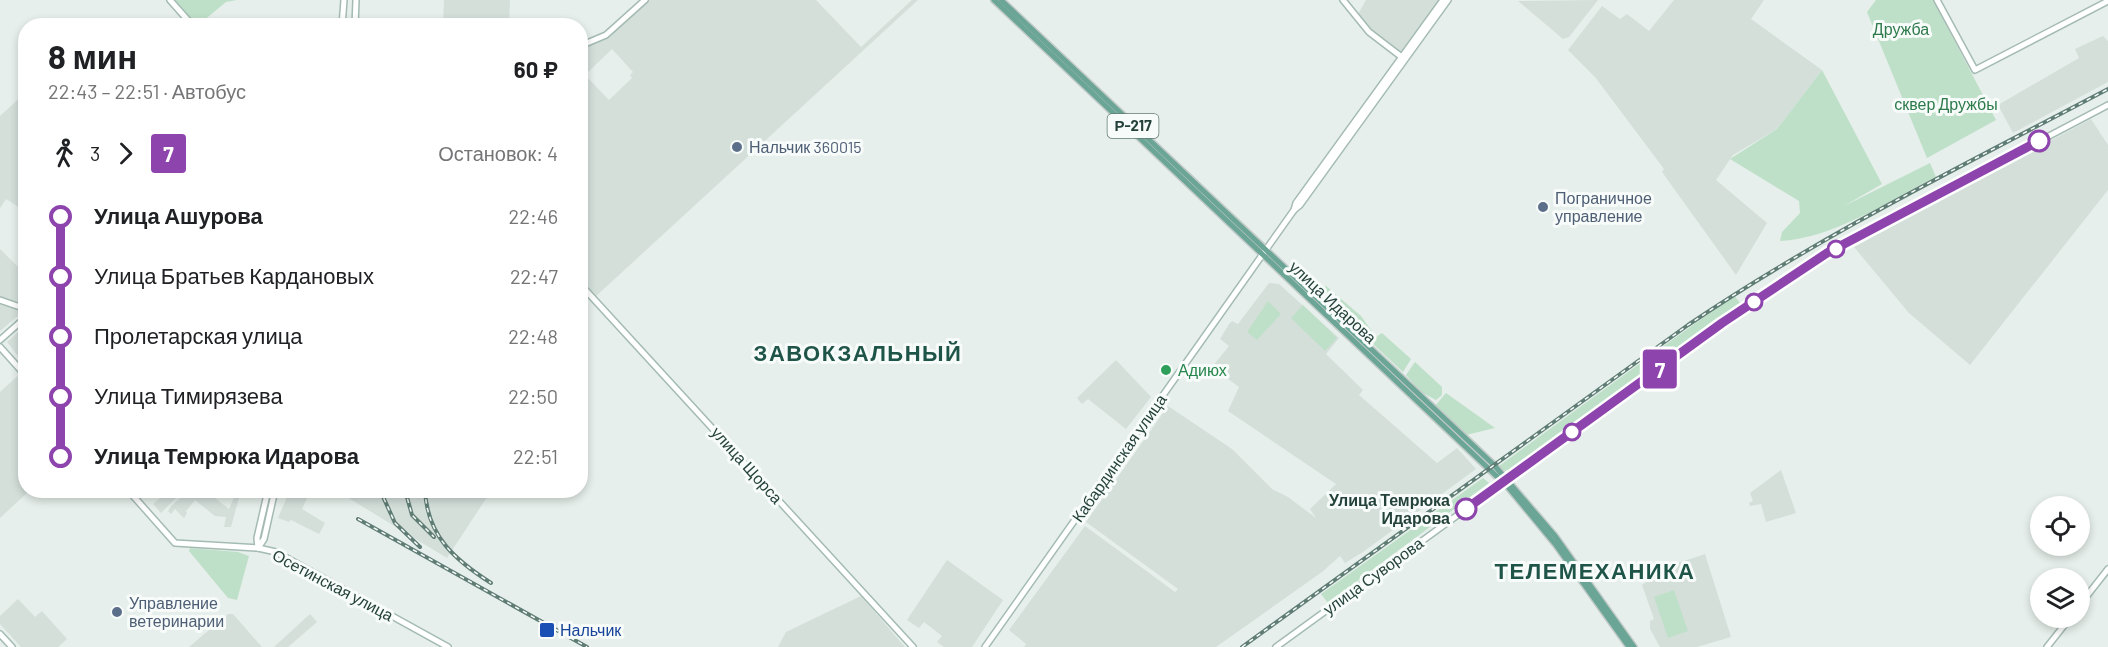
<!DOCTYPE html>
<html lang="ru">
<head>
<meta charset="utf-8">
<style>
	:root { --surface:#fff; --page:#f2f2f2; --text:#202124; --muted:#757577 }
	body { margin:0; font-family:Barlow,sans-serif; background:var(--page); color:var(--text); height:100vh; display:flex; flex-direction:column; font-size:22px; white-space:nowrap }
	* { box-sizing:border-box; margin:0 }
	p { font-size:20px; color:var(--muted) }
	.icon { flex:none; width:33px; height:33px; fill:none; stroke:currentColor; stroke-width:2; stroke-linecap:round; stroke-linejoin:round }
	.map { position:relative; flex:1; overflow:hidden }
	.details { position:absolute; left:18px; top:18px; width:570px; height:480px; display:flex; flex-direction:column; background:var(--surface); border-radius:24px; box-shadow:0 3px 9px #0003 }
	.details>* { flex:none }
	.badge { padding:0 12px; border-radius:4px; font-size:21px; line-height:39px }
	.controls { position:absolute; left:2030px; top:496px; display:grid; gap:12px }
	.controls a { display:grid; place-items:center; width:60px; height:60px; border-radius:50%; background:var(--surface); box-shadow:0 3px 9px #0003; font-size:30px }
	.map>.badge { position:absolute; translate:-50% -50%; box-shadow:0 0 0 3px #fff }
	.legs { display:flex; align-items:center; gap:9px; height:66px; padding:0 30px; font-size:20px }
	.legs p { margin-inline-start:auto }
	.summary { display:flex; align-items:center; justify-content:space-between; height:102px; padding:0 30px }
	h1 { font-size:33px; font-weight:700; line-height:45px }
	ul { padding:0 30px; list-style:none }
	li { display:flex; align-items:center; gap:21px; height:60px; font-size:22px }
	li i { display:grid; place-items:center; width:9px; height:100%; margin:0 8px; background:currentColor }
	li i::after { content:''; width:15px; height:15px; margin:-8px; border:4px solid; border-radius:50%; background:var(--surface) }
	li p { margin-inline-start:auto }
	li:first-child i { background:linear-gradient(#0000 50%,currentColor 0) }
	li:last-child i { background:linear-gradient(currentColor 50%,#0000 0) }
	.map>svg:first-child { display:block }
	.built { fill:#d4dfda; fill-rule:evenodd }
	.green { fill:#bfe0c8 }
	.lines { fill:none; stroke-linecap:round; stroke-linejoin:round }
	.secondary-casing { stroke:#a4bbb3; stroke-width:8 }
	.primary-casing { stroke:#c2cac8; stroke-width:8 }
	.secondary { stroke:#fff; stroke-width:5 }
	.primary { stroke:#6aa596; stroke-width:5 }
	.rail-casing { stroke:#5f7d75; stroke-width:4 }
	.rail { stroke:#f7fbf9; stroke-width:1.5; stroke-dasharray:4.5; stroke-linecap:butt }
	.line-1-casing { stroke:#fff; stroke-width:14 }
	.line-1 { stroke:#8e44ad; stroke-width:9 }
	.stop-1-dot { fill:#fff; stroke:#8e44ad; stroke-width:3 }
	.service-dot { fill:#5c6f8a; stroke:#f7fbf9; stroke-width:2 }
	.leisure-dot { fill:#2e9e5b; stroke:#f7fbf9; stroke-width:2 }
	.transit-dot { fill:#1a4fb4; stroke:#f7fbf9; stroke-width:2 }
	.labels { text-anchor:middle; stroke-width:6; stroke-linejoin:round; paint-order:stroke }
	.shield { fill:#f7fbf9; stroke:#637a73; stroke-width:1.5 }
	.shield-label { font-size:15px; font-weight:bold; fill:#24423a }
	.park-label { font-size:16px; fill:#2d7a4b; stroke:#f7fbf9 }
	.service-label { font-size:16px; fill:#4e5e75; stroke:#f7fbf9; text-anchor:start }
	.street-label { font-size:16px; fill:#24423a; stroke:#f7fbf9 }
	.leisure-label { font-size:16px; fill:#27864d; stroke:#f7fbf9; text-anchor:start }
	.stop-label { font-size:16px; font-weight:bold; fill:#24423a; stroke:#f7fbf9; text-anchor:end }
	.transit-label { font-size:16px; fill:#164399; stroke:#f7fbf9; text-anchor:start }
	.district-label { font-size:22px; font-weight:bold; letter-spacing:1.5px; fill:#1f5548; stroke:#f7fbf9 }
</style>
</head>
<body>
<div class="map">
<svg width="2108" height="647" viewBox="0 0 2108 647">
	<rect width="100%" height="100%" fill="#e6efeb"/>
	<g class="built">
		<polygon points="444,0 510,0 509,25 443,25"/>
		<path d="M 645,0 L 816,0 L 861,47 L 912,0 L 918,0 L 594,298 L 581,284 L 580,46 L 592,43 ZM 612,49 L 633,72 L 630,75 L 632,78 L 609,100 L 585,75 Z"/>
		<polygon points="1366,0 1443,0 1401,57 1357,16"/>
		<polygon points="1598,0 1569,37 1563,39 1518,1"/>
		<polygon points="1674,0 1764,0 1751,19 1822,70 1777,129 1733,155 1716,180 1767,223 1736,275 1662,172 1664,169 1595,77 1568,50 1602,6 1620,19 1627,14 1649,31"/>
		<polygon points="2103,36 2108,41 2108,82 2013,133 1998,105 2079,58 2075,49"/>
		<polygon points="25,93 25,211 6,199 0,208 0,116"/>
		<polygon points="2091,119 2108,145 2108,190 1970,365 1909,313 1854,247"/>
		<polygon points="0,249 26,275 25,310 0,331"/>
		<polygon points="1269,283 1279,284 1339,338 1326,354 1363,390 1359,395 1437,463 1457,448 1476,469 1363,552 1345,563 1340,556 1322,572 1216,647 1024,647 1026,644 1009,630 1085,526 1175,592 1178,589 1086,522 1168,406 1232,449 1272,489 1288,497 1316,518 1310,509 1336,484 1228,411 1239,387 1212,367 1229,346 1220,339 1229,324 1232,321 1238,324"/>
		<polygon points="25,326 25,365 7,342"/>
		<polygon points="1116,360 1151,397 1126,429 1088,399 1082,404 1077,398"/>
		<polygon points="22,372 26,376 26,490 29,491 0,518 0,392"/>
		<polygon points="1781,470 1796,513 1766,522 1761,504 1750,506 1749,503 1753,501 1750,493"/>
		<polygon points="153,491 183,491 161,513 153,504 160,498"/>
		<polygon points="188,491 206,491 229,509 236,493 240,494 231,527 224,527 226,517 215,516 195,500 186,511 187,513 184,518 175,509 171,514 168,511 171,506"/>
		<polygon points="286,491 296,491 308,496 302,509 325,523 319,534 291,520 289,522 278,518 287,497"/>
		<polygon points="337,491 491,491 447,558"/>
		<polygon points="1705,554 1731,637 1697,647 1660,647 1650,629 1650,621 1654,619 1642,585 1669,566"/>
		<polygon points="947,560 1003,600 972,647 944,647 937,642 942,636 924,622 919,628 907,620"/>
		<polygon points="861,596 905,647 778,647 786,632"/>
		<polygon points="18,599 35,617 42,611 67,639 58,647 21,647 0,624 0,616"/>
		<polygon points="228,614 233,614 262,647 189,647"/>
		<polygon points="310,614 317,622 288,647 274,647"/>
	</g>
	<g class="green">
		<polygon points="175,0 237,0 226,2 197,26"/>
		<polygon points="1876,0 1933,0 1996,120 1927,158 1867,12"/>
		<path d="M 1822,70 L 1882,184 L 1844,206 L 1930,163 L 1936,177 C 1890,200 1832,239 1780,241 L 1782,232 L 1800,213 L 1799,201 L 1730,159 L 1777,129 Z"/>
		<polygon points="1326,286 1361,316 1376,337 1382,333 1411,359 1403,372 1315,290"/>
		<polygon points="1734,295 1741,304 1509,470 1503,471 1499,466"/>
		<polygon points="1268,301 1281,314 1257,340 1247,332"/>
		<polygon points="1303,305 1337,338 1325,351 1291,318"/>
		<polygon points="1415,362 1442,387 1442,395 1436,400 1421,392 1406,375"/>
		<polygon points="1446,393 1495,428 1466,435 1435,406"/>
		<polygon points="1483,478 1489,483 1328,603 1321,594"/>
		<polygon points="190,548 238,552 249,556 237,600 228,598 189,551"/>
		<polygon points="1674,590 1688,631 1668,638 1654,597"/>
	</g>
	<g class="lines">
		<defs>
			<g id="secondary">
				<polyline points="170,0 193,26"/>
				<polyline points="1343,0 1369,32 1403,58"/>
				<polyline points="1937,0 1975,70 2108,1"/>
				<polyline points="342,26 344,0"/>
				<polyline points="355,26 356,0"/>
				<polyline points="580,46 606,35 645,0"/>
				<polyline points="1294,210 1296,203 1443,0"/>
				<polyline points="580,284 913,647"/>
				<polyline points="0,300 26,309"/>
				<polyline points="0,340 26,317"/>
				<polyline points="0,347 26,376"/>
				<polyline points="128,490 175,543 258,548 276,552 448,647"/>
				<polyline points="258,548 264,539 275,490"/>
				<polyline points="258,548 257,538 268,490"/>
				<polyline points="2079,606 2108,569"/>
				<polyline points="0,634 12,647"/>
				<polyline points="985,647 1294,210 1300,205 1448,0"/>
				<polyline points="1276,647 1722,323 1827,253 2108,105"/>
				<polyline points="2047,647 2070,618"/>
			</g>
			<g id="primary">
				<polyline points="994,0 1508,487 1556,545 1629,647"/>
				<polyline points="1001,0 1494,465 1555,536 1634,647"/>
			</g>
		</defs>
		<use href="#secondary" class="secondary-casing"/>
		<use href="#primary" class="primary-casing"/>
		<use href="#secondary" class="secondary"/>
		<use href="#primary" class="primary"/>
		<defs>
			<g id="rail">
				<polyline points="380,490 395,523 420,547"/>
				<polyline points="405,490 412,515 434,537"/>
				<path d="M 425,490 C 427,536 455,560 491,583"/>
				<polyline points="358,519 587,647"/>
				<path d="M 1242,647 L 1688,325 C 1821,235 1966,164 2108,89"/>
			</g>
		</defs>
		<use href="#rail" class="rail-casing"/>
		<use href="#rail" class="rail"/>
	</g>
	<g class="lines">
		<defs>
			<polyline id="line-1" points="1466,509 1722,323 1827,253 2039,141"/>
		</defs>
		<use href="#line-1" class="line-1-casing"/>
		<use href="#line-1" class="line-1"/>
	</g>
	<g class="stop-1-dot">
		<circle cx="2039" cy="141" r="10"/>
		<circle cx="1836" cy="249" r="8"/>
		<circle cx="1754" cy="302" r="8"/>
		<circle cx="1572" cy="432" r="8"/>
		<circle cx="1466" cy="509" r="10"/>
	</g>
	<g class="service-dot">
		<circle cx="737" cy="147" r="6"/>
		<circle cx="1543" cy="207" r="6"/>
		<circle cx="117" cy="612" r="6"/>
	</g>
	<circle class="leisure-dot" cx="1166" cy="370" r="6"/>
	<rect class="transit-dot" x="539" y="622" width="16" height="16" rx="3"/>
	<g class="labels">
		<rect class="shield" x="1107.5" y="114" width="51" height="24" rx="4.5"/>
		<g class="shield-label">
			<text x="1133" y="131">Р-217</text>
		</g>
		<g class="park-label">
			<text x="1901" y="35">Дружба</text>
			<text x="1946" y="110">сквер Дружбы</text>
		</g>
		<g class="service-label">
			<text x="749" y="153">Нальчик 360015</text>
			<text x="1555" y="204">Пограничное<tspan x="1555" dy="18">управление</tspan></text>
			<text x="129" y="609">Управление<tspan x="129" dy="18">ветеринарии</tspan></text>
		</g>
		<g class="street-label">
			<text transform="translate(1333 302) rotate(43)" y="6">улица Идарова</text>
			<text transform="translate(1119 458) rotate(-55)" y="6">Кабардинская улица</text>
			<text transform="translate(747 465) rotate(48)" y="6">улица Щорса</text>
			<text transform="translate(1373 576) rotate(-36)" y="6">улица Суворова</text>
			<text transform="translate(333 585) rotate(28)" y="6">Осетинская улица</text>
		</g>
		<g class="leisure-label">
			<text x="1178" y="376">Адиюх</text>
		</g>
		<g class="stop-label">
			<text x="1450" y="506">Улица Темрюка<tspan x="1450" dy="18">Идарова</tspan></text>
		</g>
		<g class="transit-label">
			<text x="560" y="636">Нальчик</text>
		</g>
		<g class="district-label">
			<text x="858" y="361">ЗАВОКЗАЛЬНЫЙ</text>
			<text x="1595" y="579">ТЕЛЕМЕХАНИКА</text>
		</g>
	</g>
</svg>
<div class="controls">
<a><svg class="icon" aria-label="locate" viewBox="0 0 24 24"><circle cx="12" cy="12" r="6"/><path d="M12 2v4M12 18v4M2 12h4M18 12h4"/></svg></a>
<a><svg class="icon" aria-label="layers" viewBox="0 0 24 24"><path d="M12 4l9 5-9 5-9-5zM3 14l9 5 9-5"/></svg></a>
</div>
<b class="badge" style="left:1660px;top:369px;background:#8e44ad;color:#fff">7</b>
<section class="details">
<div class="summary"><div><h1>8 мин</h1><p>22:43 – 22:51 · Автобус</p></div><b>60 ₽</b></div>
<div class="legs"><svg class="icon" aria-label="walk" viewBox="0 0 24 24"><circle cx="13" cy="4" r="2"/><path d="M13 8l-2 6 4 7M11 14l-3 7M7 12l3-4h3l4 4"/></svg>3<svg class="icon" aria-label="forward" viewBox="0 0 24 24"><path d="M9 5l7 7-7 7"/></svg><b class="badge" style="background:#8e44ad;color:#fff">7</b><p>Остановок: 4</p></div>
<ul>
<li><i style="color:#8e44ad"></i><b>Улица Ашурова</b><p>22:46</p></li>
<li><i style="color:#8e44ad"></i><span>Улица Братьев Кардановых</span><p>22:47</p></li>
<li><i style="color:#8e44ad"></i><span>Пролетарская улица</span><p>22:48</p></li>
<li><i style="color:#8e44ad"></i><span>Улица Тимирязева</span><p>22:50</p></li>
<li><i style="color:#8e44ad"></i><b>Улица Темрюка Идарова</b><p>22:51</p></li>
</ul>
</section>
</div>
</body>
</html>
